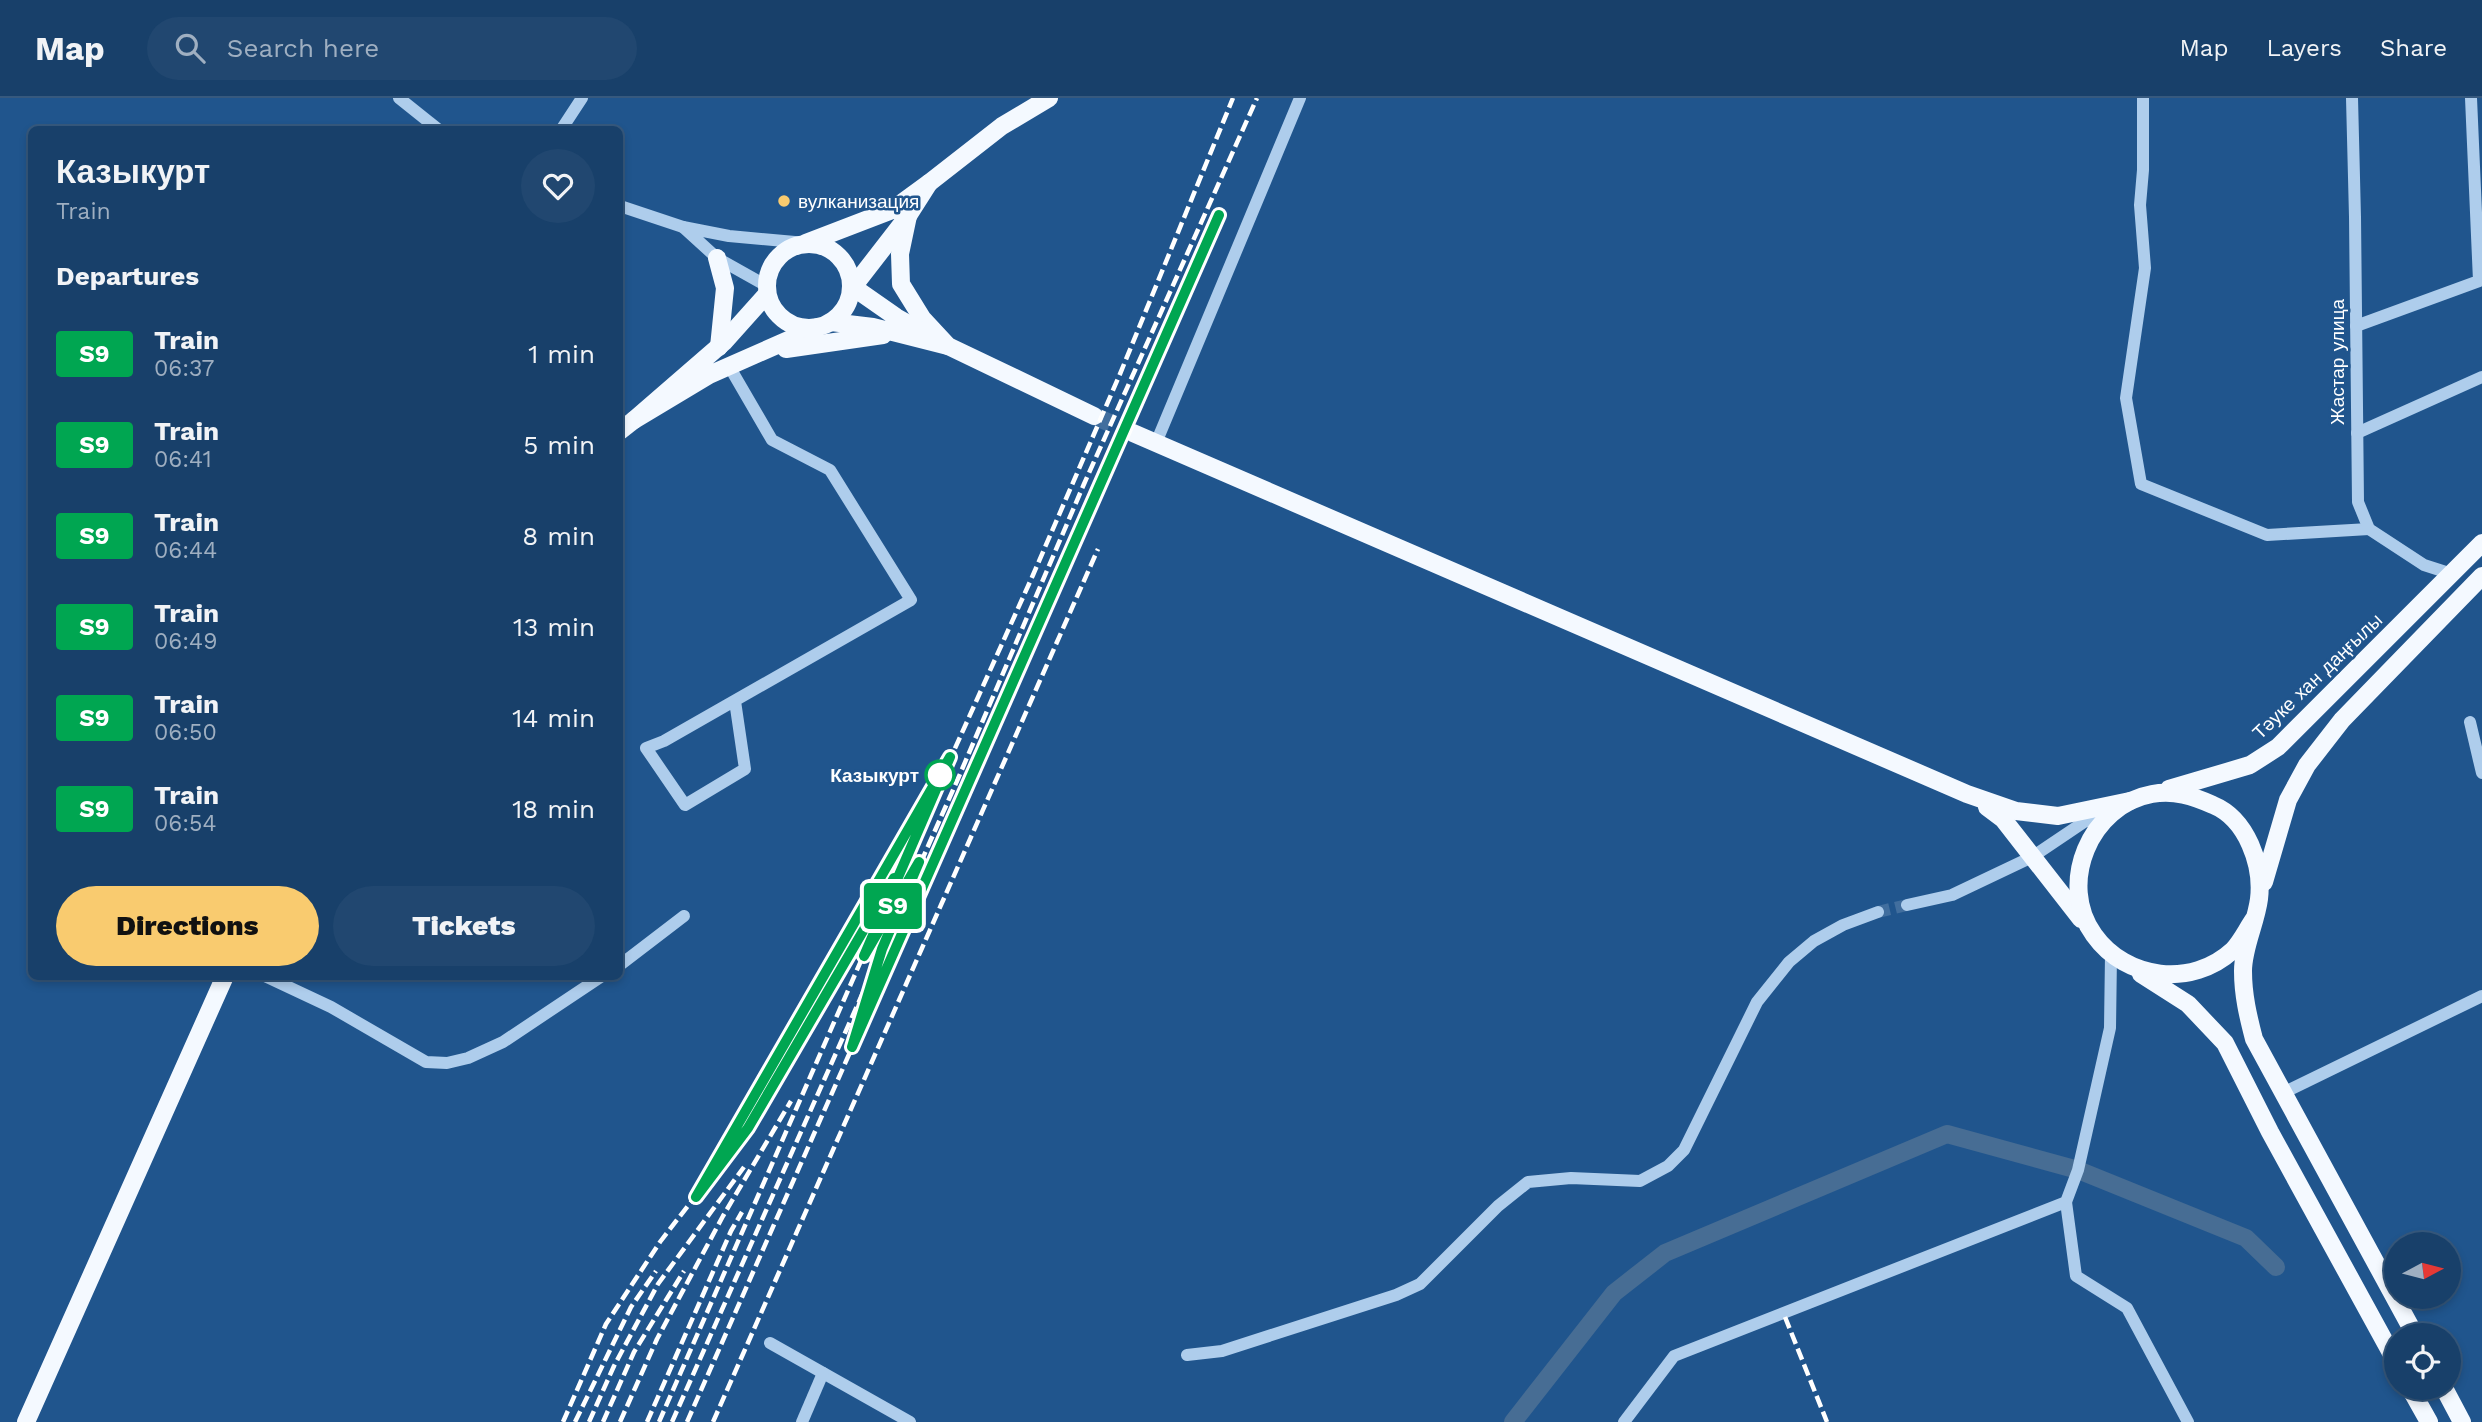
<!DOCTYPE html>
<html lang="en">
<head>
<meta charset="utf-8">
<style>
	:root { --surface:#18406a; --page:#214770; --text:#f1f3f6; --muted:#9fafc1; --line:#36597e; --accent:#f9cb6f }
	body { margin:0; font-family:"Work Sans",sans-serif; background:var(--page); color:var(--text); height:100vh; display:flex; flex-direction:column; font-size:26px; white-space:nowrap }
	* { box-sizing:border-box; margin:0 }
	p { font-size:23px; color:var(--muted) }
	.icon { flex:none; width:38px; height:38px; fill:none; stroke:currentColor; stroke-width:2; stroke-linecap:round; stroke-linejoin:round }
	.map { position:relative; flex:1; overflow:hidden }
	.sheet { position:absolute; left:28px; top:28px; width:595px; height:854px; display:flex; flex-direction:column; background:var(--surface); border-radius:10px; box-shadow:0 4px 10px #0003,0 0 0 2px var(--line) }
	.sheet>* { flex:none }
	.badge { padding:0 14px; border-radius:5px; font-size:24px; line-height:46px }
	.needle { width:46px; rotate:83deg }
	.fabs { position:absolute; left:2384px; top:1134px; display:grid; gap:14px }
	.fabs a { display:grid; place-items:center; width:77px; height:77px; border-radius:50%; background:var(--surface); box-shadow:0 4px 10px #0003,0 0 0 2px var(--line); font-size:35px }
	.map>.badge { position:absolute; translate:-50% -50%; box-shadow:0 0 0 4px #fff }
	h2 { padding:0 28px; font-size:26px; line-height:63px }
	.round { display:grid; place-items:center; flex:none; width:74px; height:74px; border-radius:37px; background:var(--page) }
	.headline { display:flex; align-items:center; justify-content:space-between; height:119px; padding:0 28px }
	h1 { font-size:33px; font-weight:800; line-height:52px }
	.cta { display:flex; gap:14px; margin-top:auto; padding:14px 28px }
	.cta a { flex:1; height:80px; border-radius:42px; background:var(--accent); color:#111; font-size:28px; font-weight:800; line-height:80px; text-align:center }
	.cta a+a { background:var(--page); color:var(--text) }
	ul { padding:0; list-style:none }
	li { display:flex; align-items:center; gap:21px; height:91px; padding:0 28px }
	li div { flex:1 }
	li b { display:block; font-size:26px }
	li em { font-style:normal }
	li .badge { min-width:77px; font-weight:700; text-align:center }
	header { display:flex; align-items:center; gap:42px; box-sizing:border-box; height:98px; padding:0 35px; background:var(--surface); border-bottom:2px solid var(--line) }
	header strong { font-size:33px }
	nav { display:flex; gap:38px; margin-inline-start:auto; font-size:24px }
	.search { width:490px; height:63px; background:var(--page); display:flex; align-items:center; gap:18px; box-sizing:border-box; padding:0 24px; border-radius:38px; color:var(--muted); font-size:26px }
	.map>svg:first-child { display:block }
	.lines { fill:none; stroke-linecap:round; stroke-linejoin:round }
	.canal { stroke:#476d94; stroke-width:18 }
	.minor-tunnel { stroke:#416e9e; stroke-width:12; stroke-dasharray:12 6; stroke-linecap:butt }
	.major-tunnel { stroke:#416e9e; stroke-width:18; stroke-dasharray:18 9; stroke-linecap:butt }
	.minor { stroke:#aecdec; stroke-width:12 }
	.major { stroke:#f4f9ff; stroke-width:18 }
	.rail { stroke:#fff; stroke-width:4.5; stroke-dasharray:12 5; stroke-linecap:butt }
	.line-casing { stroke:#fff; stroke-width:16 }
	.line { stroke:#00a651; stroke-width:10 }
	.poi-dot { fill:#f9cb6f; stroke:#20558d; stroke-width:2.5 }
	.stop-dot { fill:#fff; stroke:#00a651; stroke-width:3.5 }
	.labels { text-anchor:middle; stroke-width:5; stroke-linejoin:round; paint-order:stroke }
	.poi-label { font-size:19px; fill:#fff; stroke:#20558d; text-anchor:start }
	.street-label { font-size:19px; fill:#fff; stroke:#20558d }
	.stop-label { font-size:19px; font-weight:bold; fill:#fff; stroke:#20558d; text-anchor:end }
</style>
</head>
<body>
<header>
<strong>Map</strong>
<div class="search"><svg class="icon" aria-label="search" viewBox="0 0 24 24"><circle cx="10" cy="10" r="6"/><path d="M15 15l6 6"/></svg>Search here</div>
<nav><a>Map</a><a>Layers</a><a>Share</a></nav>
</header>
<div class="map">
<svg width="2482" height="1324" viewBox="0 0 2482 1324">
	<rect width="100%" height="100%" fill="#20558d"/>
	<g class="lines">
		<polyline class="canal" points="1513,1324 1614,1195 1665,1155 1947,1036 2078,1072 2246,1140 2276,1169"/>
		<polyline class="minor-tunnel" points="1878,814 1907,807"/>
		<polyline class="major-tunnel" points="1094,318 1133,335"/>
		<g class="minor">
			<polyline points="399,0 439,32"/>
			<polyline points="2143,0 2143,72 2140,107 2145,170 2126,300 2141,386 2267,437 2369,431"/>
			<polyline points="2352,0 2355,119 2358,404 2369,431 2424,467 2452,476"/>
			<polyline points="561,32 582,0"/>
			<polyline points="620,108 683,129"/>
			<polyline points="767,188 717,160 683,129 729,138 806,145"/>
			<polyline points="2356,228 2479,183 2471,0"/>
			<polyline points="729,268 772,342 830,372 911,502 664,643 646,650 685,707 745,671 735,603"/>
			<polyline points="2357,335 2482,279"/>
			<polyline points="1156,345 1300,0"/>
			<polyline points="2470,624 2482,675"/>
			<polyline points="1907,807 1952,797 2032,759 2084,724 2111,715"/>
			<polyline points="620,867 684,818"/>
			<polyline points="265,878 331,909 426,964 447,965 468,960 503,944 602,878"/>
			<polyline points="2283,995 2482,898"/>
			<polyline points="2066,1104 2076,1178 2127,1210 2188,1324"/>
			<polyline points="770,1245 910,1324"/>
			<polyline points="1187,1257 1222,1253 1396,1197 1420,1186 1498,1108 1528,1084 1571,1080 1640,1083 1668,1068 1684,1052 1757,904 1789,864 1814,843 1843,827 1878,814"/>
			<polyline points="802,1324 823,1275"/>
			<polyline points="1624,1324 1674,1258 2066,1104 2078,1072 2110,930 2111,857"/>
		</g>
		<g class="major">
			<polyline points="929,85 1002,28 1049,0"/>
			<polyline points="908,118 900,156 901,186 922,220 948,248 1094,318"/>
			<polyline points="806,145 892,112 929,85 908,118 853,189"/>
			<circle cx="809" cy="188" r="42"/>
			<polyline points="717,160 725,190 719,249"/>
			<polyline points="767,196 724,244 634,322 709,277 818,229"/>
			<polyline points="831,224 873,229 948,248 896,219 853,189"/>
			<polyline points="786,251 883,237"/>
			<polyline points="620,333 634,322"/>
			<polyline points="1133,335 1967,696 2016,713 2058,718 2130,703"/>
			<polyline points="2169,691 2250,667 2278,649 2482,445"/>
			<polyline points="1987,709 2003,721 2081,821"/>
			<polyline points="2264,784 2288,702 2307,667 2342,622 2482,478"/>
			<path d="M 2254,821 C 2247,831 2241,844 2233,852 C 2192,890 2126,882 2094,837 C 2057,786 2090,707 2152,696 C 2174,692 2193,698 2213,707 C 2247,721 2263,767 2259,801 C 2256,825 2243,849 2243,873 C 2243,897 2248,918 2254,941 L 2415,1237"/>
			<polyline points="2141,876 2188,906 2225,945 2270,1034 2396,1264"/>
			<polyline points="2410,1290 2429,1324"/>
			<polyline points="2444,1290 2462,1324"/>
			<polyline points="26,1324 225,878"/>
		</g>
		<g class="rail">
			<polyline points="726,1047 911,726"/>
			<polyline points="1785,1219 1827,1324"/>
			<polyline points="563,1324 606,1226 660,1144 748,1030 907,757 1033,477 1120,276 1233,0"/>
			<polyline points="575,1324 631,1209 656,1173"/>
			<polyline points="589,1324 614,1268 658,1186 744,1069"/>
			<polyline points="603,1324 634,1254 684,1173"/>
			<polyline points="620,1324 657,1241 723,1118 791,1003"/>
			<polyline points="647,1324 731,1133 742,1114"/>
			<polyline points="659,1324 878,824"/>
			<polyline points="672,1324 957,683 1084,386 1257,0"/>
			<polyline points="687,1324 1219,117"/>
			<polyline points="713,1324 1098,451"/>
		</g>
	</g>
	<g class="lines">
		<defs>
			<polyline id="line" points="894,780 748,1030 696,1099 950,659 864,858 919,764 882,851 852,949 1219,117"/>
		</defs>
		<use href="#line" class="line-casing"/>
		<use href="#line" class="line"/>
	</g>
	<circle class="poi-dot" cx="784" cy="103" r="7"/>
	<circle class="stop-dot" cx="940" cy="677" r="14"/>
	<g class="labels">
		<g class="poi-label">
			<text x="798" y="110">вулканизация</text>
		</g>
		<g class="street-label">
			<text transform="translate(2337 264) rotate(-90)" y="7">Жастар улица</text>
			<text transform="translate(2317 578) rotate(-44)" y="7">Тәуке хан даңғылы</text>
		</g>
		<g class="stop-label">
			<text x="919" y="684">Казыкурт</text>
		</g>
	</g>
</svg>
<div class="fabs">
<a><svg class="needle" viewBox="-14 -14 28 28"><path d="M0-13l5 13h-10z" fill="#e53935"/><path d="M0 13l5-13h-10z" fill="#9fafc1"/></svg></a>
<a><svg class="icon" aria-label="locate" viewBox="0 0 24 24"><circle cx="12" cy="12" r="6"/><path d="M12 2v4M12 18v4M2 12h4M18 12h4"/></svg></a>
</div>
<b class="badge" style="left:893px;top:808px;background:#00a651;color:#fff">S9</b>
<section class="sheet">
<div class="headline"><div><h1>Казыкурт</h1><p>Train</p></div><a class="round"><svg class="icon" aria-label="heart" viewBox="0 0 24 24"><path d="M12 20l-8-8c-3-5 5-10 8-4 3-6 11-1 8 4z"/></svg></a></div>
<h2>Departures</h2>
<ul>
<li><span class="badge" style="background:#00a651;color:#fff">S9</span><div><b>Train</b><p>06:37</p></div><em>1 min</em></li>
<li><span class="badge" style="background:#00a651;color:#fff">S9</span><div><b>Train</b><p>06:41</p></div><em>5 min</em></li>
<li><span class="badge" style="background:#00a651;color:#fff">S9</span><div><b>Train</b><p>06:44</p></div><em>8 min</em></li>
<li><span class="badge" style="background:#00a651;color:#fff">S9</span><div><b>Train</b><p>06:49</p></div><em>13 min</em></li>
<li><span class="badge" style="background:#00a651;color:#fff">S9</span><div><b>Train</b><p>06:50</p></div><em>14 min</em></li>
<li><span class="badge" style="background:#00a651;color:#fff">S9</span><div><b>Train</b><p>06:54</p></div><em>18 min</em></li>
</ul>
<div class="cta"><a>Directions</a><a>Tickets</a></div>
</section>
</div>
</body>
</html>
